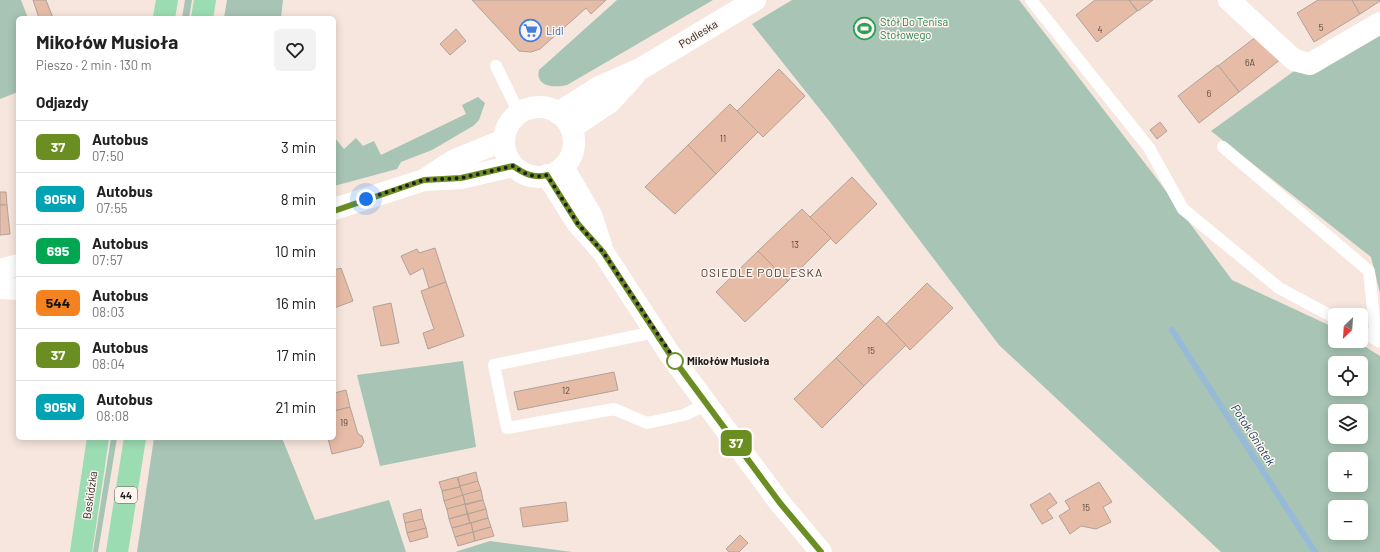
<!DOCTYPE html>
<html lang="pl">
<head>
<meta charset="utf-8">
<style>
	:root { --surface:#fff; --page:#f2f2f2; --text:#222; --muted:#767676; --line:#e0e0e0 }
	body { margin:0; font-family:Barlow,sans-serif; background:var(--page); color:var(--text); height:100vh; display:flex; flex-direction:column; font-size:15px; white-space:nowrap }
	* { box-sizing:border-box; margin:0 }
	p { font-size:13px; color:var(--muted) }
	.icon { flex:none; width:22px; height:22px; fill:none; stroke:currentColor; stroke-width:2; stroke-linecap:round; stroke-linejoin:round }
	.map { position:relative; flex:1; overflow:hidden }
	.panel { position:absolute; left:16px; top:16px; width:320px; height:424px; display:flex; flex-direction:column; background:var(--surface); border-radius:6px; box-shadow:0 2px 10px #0003 }
	.panel>* { flex:none }
	.badge { padding:0 8px; border-radius:6px; font-size:14px; line-height:26px }
	.needle { width:26px; rotate:205deg }
	.tools { position:absolute; left:1328px; top:308px; display:grid; gap:8px }
	.tools a { display:grid; place-items:center; width:40px; height:40px; border-radius:6px; background:var(--surface); box-shadow:0 2px 10px #0003; font-size:20px }
	.you { position:absolute; width:20px; height:20px; margin:-10px; border:3px solid #fff; border-radius:50%; background:#1a73e8; box-shadow:0 0 0 6px #1a73e833 }
	.map>.badge { position:absolute; translate:-50% -50%; box-shadow:0 0 0 2px #fff }
	h2 { padding:0 20px; font-size:15px; line-height:36px }
	.round { display:grid; place-items:center; flex:none; width:42px; height:42px; border-radius:6px; background:var(--page) }
	.overview { display:flex; align-items:center; justify-content:space-between; height:68px; padding:0 20px }
	h1 { font-size:19px; font-weight:700; line-height:30px }
	ul { padding:0; list-style:none }
	li { display:flex; align-items:center; gap:12px; height:52px; padding:0 20px; border-top:1px solid var(--line) }
	li div { flex:1 }
	li b { display:block; font-size:15px }
	li em { font-style:normal }
	li .badge { min-width:44px; font-weight:700; text-align:center }
	.map>svg:first-child { display:block }
	.green { fill:#a7c4b4; fill-rule:evenodd }
	.lines { fill:none; stroke-linecap:round; stroke-linejoin:round }
	.stream { stroke:#97bad8; stroke-width:6 }
	.building { fill:#e6bca6; stroke:#b1a29a }
	.service { stroke:#fff; stroke-width:12 }
	.minor { stroke:#fff; stroke-width:22 }
	.tertiary { stroke:#fff; stroke-width:22 }
	.primary { stroke:#9bdcb3; stroke-width:22 }
	.line-casing { stroke:#fff; stroke-width:9 }
	.line { stroke:#6b8e23; stroke-width:6 }
	.walk { stroke:#221c19; stroke-width:4; stroke-dasharray:0 7.2 }
	.stop-dot { fill:#fff; stroke:#6b8e23; stroke-width:2 }
	.labels { text-anchor:middle; stroke-width:3; stroke-linejoin:round; paint-order:stroke }
	.number-label { font-size:9px; fill:#53443c }
	.shield { fill:#fef4ef; stroke:#645d59; stroke-width:1 }
	.shield-label { font-size:10px; font-weight:bold; fill:#221c19 }
	.leisure-label { font-size:11px; fill:#27864d; stroke:#fef4ef; text-anchor:start }
	.shop-label { font-size:11px; fill:#366cbe; stroke:#fef4ef; text-anchor:start }
	.street-label { font-size:11px; fill:#221c19; stroke:#fef4ef }
	.stop-label { font-size:11px; font-weight:bold; fill:#221c19; stroke:#fef4ef; text-anchor:start }
	.neighbourhood-label { font-size:12px; letter-spacing:1px; fill:#4a3e37; stroke:#fef4ef }
	.water-label { font-size:12px; font-style:italic; fill:#0f3a58; stroke:#fef4ef }
</style>
</head>
<body>
<div class="map">
<svg width="1380" height="552" viewBox="0 0 1380 552">
	<rect width="100%" height="100%" fill="#f6e6dd"/>
	<g class="green">
		<polygon points="0,0 21,0 28,18 18,18 18,92 0,99"/>
		<polygon points="185,0 192,0 189,18 182,18"/>
		<polygon points="227,0 283,0 281,18 224,18"/>
		<path d="M 617,0 L 713,0 L 567,85 C 555,88 535,87 539,70 Z"/>
		<path d="M 792,0 L 1019,0 L 1157,179 L 1232,280 L 1335,328 L 1335,341 L 1356,341 L 1380,356 L 1380,552 L 1221,552 L 999,345 L 830,122 L 752,24 ZM 1335,363 L 1361,363 L 1361,389 L 1335,389 ZM 1335,411 L 1361,411 L 1361,437 L 1335,437 ZM 1335,459 L 1361,459 L 1361,485 L 1335,485 ZM 1335,507 L 1361,507 L 1361,533 L 1335,533 Z"/>
		<polygon points="1380,31 1380,293 1371,257 1211,131 1297,69"/>
		<polygon points="478,97 485,103 479,120 473,126 432,150 401,162 397,169 334,186 334,137 344,149 356,138 363,146 374,141 381,155 466,114 462,105"/>
		<polygon points="463,361 476,447 380,466 357,375"/>
		<polygon points="111,438 117,438 98,552 93,552"/>
		<polygon points="154,438 282,438 315,520 389,500 406,552 137,552"/>
		<polygon points="490,541 572,552 455,552"/>
	</g>
	<g class="lines">
		<polyline class="stream" points="1172,330 1315,552"/>
	</g>
	<g class="building">
		<polygon points="33,0 46,0 53,18 39,18"/>
		<polygon points="472,0 606,0 591,14 586,8 540,49 531,52 519,51"/>
		<polygon points="1095,0 1129,0 1137,11 1097,42 1076,15"/>
		<polygon points="1129,0 1153,0 1138,11"/>
		<polygon points="1318,0 1352,0 1360,14 1314,42 1297,13"/>
		<polygon points="1352,0 1380,0 1380,1 1360,14"/>
		<polygon points="456,29 466,41 450,55 440,44"/>
		<polygon points="1261,33 1281,59 1239,92 1218,66"/>
		<polygon points="1218,65 1239,92 1199,123 1178,96"/>
		<polygon points="779,69 805,96 763,137 737,111"/>
		<polygon points="730,104 758,132 716,174 688,145"/>
		<polygon points="1160,122 1167,131 1157,139 1150,130"/>
		<polygon points="688,145 716,174 675,214 645,187"/>
		<polygon points="852,177 877,204 836,244 810,217"/>
		<polygon points="0,192 6,192 7,205 0,205"/>
		<polygon points="0,205 7,205 10,234 0,235"/>
		<polygon points="802,209 831,238 788,281 758,251"/>
		<polygon points="435,248 446,282 429,288 423,268 410,275 401,256 417,249 419,253"/>
		<polygon points="758,251 788,281 745,322 716,292"/>
		<polygon points="341,268 353,301 334,308 334,270"/>
		<polygon points="446,282 464,336 428,349 423,333 434,329 421,291"/>
		<polygon points="927,283 953,308 910,350 886,324"/>
		<polygon points="391,303 399,343 381,346 373,307"/>
		<polygon points="878,316 906,345 864,386 836,358"/>
		<polygon points="836,358 864,386 822,428 794,399"/>
		<polygon points="614,372 618,390 518,410 514,392"/>
		<polygon points="346,390 350,407 334,411 334,393"/>
		<polygon points="350,407 358,434 362,436 364,442 361,447 332,454 328,438 334,438 334,411"/>
		<polygon points="476,472 478,482 460,486 458,477"/>
		<polygon points="457,477 460,487 442,491 439,482"/>
		<polygon points="478,481 481,490 463,496 460,486"/>
		<polygon points="1099,482 1112,502 1103,507 1111,522 1096,529 1081,526 1070,534 1059,516 1070,509 1065,501"/>
		<polygon points="460,487 463,496 444,501 442,491"/>
		<polygon points="481,490 483,500 465,504 463,495"/>
		<polygon points="1050,493 1057,503 1047,510 1053,518 1042,524 1030,505"/>
		<polygon points="463,495 465,505 447,510 444,501"/>
		<polygon points="483,500 486,509 468,514 465,505"/>
		<polygon points="566,502 568,521 523,527 520,508"/>
		<polygon points="465,504 467,514 449,519 447,509"/>
		<polygon points="421,509 423,519 405,523 403,514"/>
		<polygon points="486,509 488,518 470,523 468,514"/>
		<polygon points="467,514 470,523 452,528 449,519"/>
		<polygon points="488,518 491,527 473,532 471,523"/>
		<polygon points="423,519 426,528 407,533 405,523"/>
		<polygon points="471,523 473,532 455,537 452,528"/>
		<polygon points="491,527 494,536 475,541 473,532"/>
		<polygon points="426,528 428,537 410,542 407,533"/>
		<polygon points="473,532 475,541 458,546 455,537"/>
		<polygon points="740,535 748,543 739,552 729,552 726,549"/>
	</g>
	<g class="lines">
		<g class="service">
			<polyline points="1031,0 1149,148 1183,209 1279,288 1335,318"/>
			<polyline points="496,66 519,113"/>
			<polyline points="1223,147 1369,271 1376,339"/>
			<polyline points="1361,331 1380,342"/>
			<polyline points="655,332 494,365 507,428 614,409 647,423 684,415 707,404"/>
		</g>
		<g class="minor">
			<polyline points="1229,0 1294,60 1310,64 1380,23"/>
			<polyline points="563,167 591,215 601,245"/>
			<polyline points="547,175 578,224 603,252 669,353 780,503 821,552"/>
		</g>
		<g class="tertiary">
			<circle cx="539" cy="142" r="35"/>
			<polyline points="558,113 599,87 642,68 755,0"/>
			<polyline points="571,128 610,102 634,76"/>
			<polyline points="425,180 461,178 513,166"/>
			<polyline points="334,209 424,180 453,161 504,140"/>
			<polyline points="0,270 18,265"/>
			<polyline points="0,288 18,289"/>
		</g>
		<g class="primary">
			<polyline points="164,18 167,0"/>
			<polyline points="202,18 205,0"/>
			<polyline points="81,552 98,438"/>
			<polyline points="117,552 135,438"/>
		</g>
	</g>
	<g class="lines">
		<defs>
			<path id="line" d="M 334,211 L 424,180 L 461,178 L 513,166 C 523,173 534,179 547,175 L 578,224 L 603,252 L 669,353 L 780,503 L 821,552"/>
		</defs>
		<use href="#line" class="line-casing"/>
		<use href="#line" class="line"/>
		<path class="walk" d="M 366,199 L 424,180 L 461,178 L 513,166 C 523,173 534,179 547,175 L 578,224 L 603,252 L 677,363 L 675,361"/>
	</g>
	<defs>
		<symbol id="stadium-ring" viewBox="-11 -11 22 22"><circle r="9.5" fill="#fef4ef" stroke="#2e9e5b" stroke-width="1.5"/><path d="M0-5a6.5 5 0 1 0 0 10a6.5 5 0 1 0 0-10ZM-3.5-1.8h7v3.6h-7Z" fill="#2e9e5b"/></symbol>
		<symbol id="supermarket-ring" viewBox="-11 -11 22 22"><circle r="9.5" fill="#fef4ef" stroke="#3f7fe0" stroke-width="1.5"/><path d="M-6-5.5h2.5l.6 2H6L4.5 2H-2.5L-4.4-4H-6ZM-1.5 3.2a1.3 1.3 0 1 0 .1 0ZM3 3.2a1.3 1.3 0 1 0 .1 0Z" fill="#3f7fe0"/></symbol>
	</defs>
	<g fill-rule="evenodd">
		<use href="#stadium-ring" x="852" y="16" width="25" height="25"/>
		<use href="#supermarket-ring" x="518" y="18" width="25" height="25"/>
	</g>
	<circle class="stop-dot" cx="675" cy="361" r="8"/>
	<g class="labels">
		<g class="number-label">
			<text x="1321" y="31">5</text>
			<text x="1100" y="33">4</text>
			<text x="1250" y="66">6A</text>
			<text x="1209" y="97">6</text>
			<text x="723" y="142">11</text>
			<text x="795" y="248">13</text>
			<text x="871" y="354">15</text>
			<text x="566" y="394">12</text>
			<text x="344" y="426">19</text>
			<text x="1086" y="511">15</text>
		</g>
		<rect class="shield" x="115" y="487" width="22" height="16" rx="3"/>
		<g class="shield-label">
			<text x="126" y="499">44</text>
		</g>
		<g class="leisure-label">
			<text x="880" y="26">Stół Do Tenisa<tspan x="880" dy="13">Stołowego</tspan></text>
		</g>
		<g class="shop-label">
			<text x="546" y="35">Lidl</text>
		</g>
		<g class="street-label">
			<text transform="translate(698 34) rotate(-31)" y="4">Podleska</text>
			<text transform="translate(90 495) rotate(-82)" y="4">Beskidzka</text>
		</g>
		<g class="stop-label">
			<text x="687" y="365">Mikołów Musioła</text>
		</g>
		<g class="neighbourhood-label">
			<text x="762" y="277">OSIEDLE PODLESKA</text>
		</g>
		<g class="water-label">
			<text transform="translate(1253 435) rotate(57)" y="4">Potok Gniotek</text>
		</g>
	</g>
</svg>
<div class="tools">
<a><svg class="needle" viewBox="-14 -14 28 28"><path d="M0-13l5 13h-10z" fill="#e53935"/><path d="M0 13l5-13h-10z" fill="#767676"/></svg></a>
<a><svg class="icon" aria-label="locate" viewBox="0 0 24 24"><circle cx="12" cy="12" r="6"/><path d="M12 2v4M12 18v4M2 12h4M18 12h4"/></svg></a>
<a><svg class="icon" aria-label="layers" viewBox="0 0 24 24"><path d="M12 4l9 5-9 5-9-5zM3 14l9 5 9-5"/></svg></a>
<a>+</a>
<a>−</a>
</div>
<div class="you" style="left:366px;top:199px"></div>
<b class="badge" style="left:736px;top:443px;background:#6b8e23;color:#fff">37</b>
<section class="panel">
<div class="overview"><div><h1>Mikołów Musioła</h1><p>Pieszo · 2 min · 130 m</p></div><a class="round"><svg class="icon" aria-label="heart" viewBox="0 0 24 24"><path d="M12 20l-8-8c-3-5 5-10 8-4 3-6 11-1 8 4z"/></svg></a></div>
<h2>Odjazdy</h2>
<ul>
<li><span class="badge" style="background:#6b8e23;color:#fff">37</span><div><b>Autobus</b><p>07:50</p></div><em>3 min</em></li>
<li><span class="badge" style="background:#00a3b4;color:#fff">905N</span><div><b>Autobus</b><p>07:55</p></div><em>8 min</em></li>
<li><span class="badge" style="background:#00a651;color:#fff">695</span><div><b>Autobus</b><p>07:57</p></div><em>10 min</em></li>
<li><span class="badge" style="background:#f58220;color:#111">544</span><div><b>Autobus</b><p>08:03</p></div><em>16 min</em></li>
<li><span class="badge" style="background:#6b8e23;color:#fff">37</span><div><b>Autobus</b><p>08:04</p></div><em>17 min</em></li>
<li><span class="badge" style="background:#00a3b4;color:#fff">905N</span><div><b>Autobus</b><p>08:08</p></div><em>21 min</em></li>
</ul>
</section>
</div>
</body>
</html>
